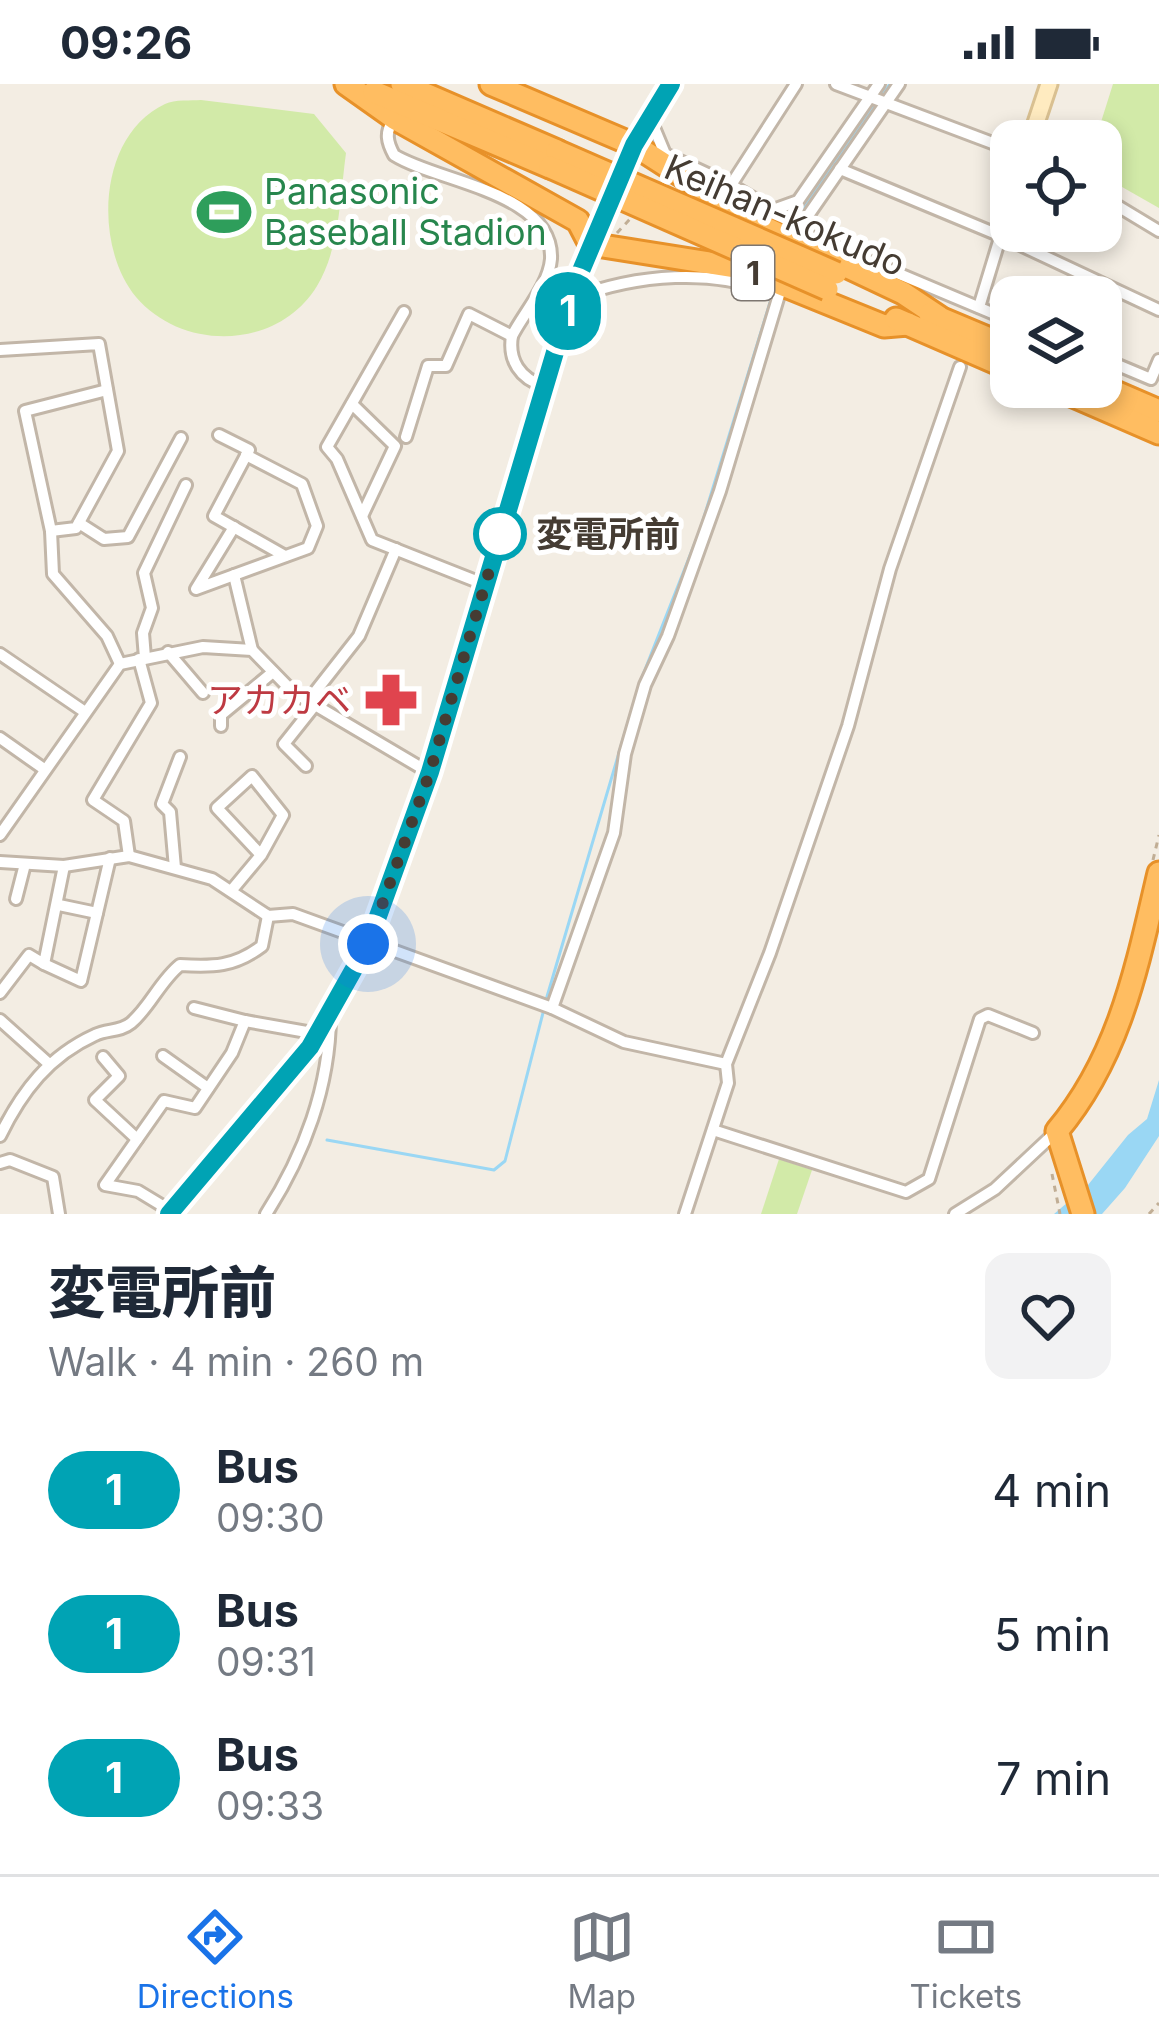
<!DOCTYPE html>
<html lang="en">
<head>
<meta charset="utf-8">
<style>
	:root { --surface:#fff; --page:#f2f2f3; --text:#1f2937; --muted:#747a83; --line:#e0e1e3; --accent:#1a73e8 }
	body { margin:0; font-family:Inter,"Noto Sans JP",sans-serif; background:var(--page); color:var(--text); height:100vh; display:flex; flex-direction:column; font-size:45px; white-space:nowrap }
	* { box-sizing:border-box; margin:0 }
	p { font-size:39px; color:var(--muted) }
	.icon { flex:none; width:66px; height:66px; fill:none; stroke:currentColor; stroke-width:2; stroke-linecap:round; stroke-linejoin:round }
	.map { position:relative; height:1130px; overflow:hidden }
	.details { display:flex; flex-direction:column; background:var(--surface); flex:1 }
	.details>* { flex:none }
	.badge { padding:0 24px; border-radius:39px; font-size:42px; line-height:78px }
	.controls { position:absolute; left:990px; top:36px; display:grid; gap:24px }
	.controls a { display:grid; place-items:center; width:132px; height:132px; border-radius:24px; background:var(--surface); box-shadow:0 6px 18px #0003; font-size:60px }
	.you { position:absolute; width:60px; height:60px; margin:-30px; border:9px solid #fff; border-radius:50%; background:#1a73e8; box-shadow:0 0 0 18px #1a73e833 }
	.map>.badge { position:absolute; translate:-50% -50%; box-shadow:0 0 0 6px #fff }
	.round { display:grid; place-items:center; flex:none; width:126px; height:126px; border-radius:24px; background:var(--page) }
	.summary { display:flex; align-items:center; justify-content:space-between; height:204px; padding:0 48px }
	h1 { font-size:57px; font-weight:800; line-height:90px }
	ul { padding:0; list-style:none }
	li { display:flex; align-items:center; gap:36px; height:144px; padding:0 48px }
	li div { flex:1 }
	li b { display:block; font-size:45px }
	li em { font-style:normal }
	li .badge { min-width:132px; font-weight:700; text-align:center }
	.status { display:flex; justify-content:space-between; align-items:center; height:84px; padding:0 60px; background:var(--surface); direction:ltr }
	.status svg { height:33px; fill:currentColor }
	.dock { display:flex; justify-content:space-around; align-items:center; height:168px; border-top:3px solid var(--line); background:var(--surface); font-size:33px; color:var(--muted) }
	.dock a { display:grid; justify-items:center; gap:6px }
	.dock .current { color:var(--accent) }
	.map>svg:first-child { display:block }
	.green { fill:#d2eaa8 }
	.water { fill:#9ad7f4 }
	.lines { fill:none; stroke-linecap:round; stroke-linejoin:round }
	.stream { stroke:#9ad7f4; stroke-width:3 }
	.street-casing { stroke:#c2b6a8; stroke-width:16 }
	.secondary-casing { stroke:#d9c091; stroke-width:21 }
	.highway-casing { stroke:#e79129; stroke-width:27 }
	.path { stroke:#c1ae95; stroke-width:3; stroke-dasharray:6 6; stroke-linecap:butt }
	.street { stroke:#fff; stroke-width:10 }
	.secondary { stroke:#ffebc0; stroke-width:15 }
	.highway { stroke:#ffbd61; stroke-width:21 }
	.highway-bridge-casing { stroke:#e79129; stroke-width:27; stroke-linecap:butt }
	.highway-bridge { stroke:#ffbd61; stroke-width:21 }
	.line-casing { stroke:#fff; stroke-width:27 }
	.line { stroke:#00a3b4; stroke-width:18 }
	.walk { stroke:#453c33; stroke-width:12; stroke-dasharray:0 21.6 }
	.stop-dot { fill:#fff; stroke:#00a3b4; stroke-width:6 }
	.labels { text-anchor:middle; stroke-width:10; stroke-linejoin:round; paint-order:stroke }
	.shield { fill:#fff; stroke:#7d7670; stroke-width:3 }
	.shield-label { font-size:33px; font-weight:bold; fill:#453c33 }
	.leisure-label { font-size:36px; fill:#27864d; stroke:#fff; text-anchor:start }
	.street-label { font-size:36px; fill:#453c33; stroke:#fff }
	.stop-label { font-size:36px; font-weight:bold; fill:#453c33; stroke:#fff; text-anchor:start }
	.health-label { font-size:36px; fill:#be3a42; stroke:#fff; text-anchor:end }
</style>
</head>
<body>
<div class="status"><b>09:26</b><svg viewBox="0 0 49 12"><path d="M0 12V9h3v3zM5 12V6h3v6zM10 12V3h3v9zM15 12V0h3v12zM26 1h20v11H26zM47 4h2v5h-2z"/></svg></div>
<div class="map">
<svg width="1159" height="1130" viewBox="0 0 1159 1130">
	<rect width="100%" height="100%" fill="#f3ede3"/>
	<g class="green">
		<polygon points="1113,0 1159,0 1159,124 1101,91 1101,57 1095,57"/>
		<path d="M 201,16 L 314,30 L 346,69 C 340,112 340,164 317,202 C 278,266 183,268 136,213 C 93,161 98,51 165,20 C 175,15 191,17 201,16 Z"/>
		<polygon points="779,1075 812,1086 797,1130 761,1130"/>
	</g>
	<polygon class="water" points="1159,996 1159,1052 1125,1104 1102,1130 1054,1130 1088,1101 1128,1051 1147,1035"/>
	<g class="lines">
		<g class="stream">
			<polyline points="881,12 890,0"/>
			<polyline points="796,135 876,20"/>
			<polyline points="546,916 639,601 700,446 772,212"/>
			<polyline points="327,1056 494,1086 505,1077 544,925"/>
		</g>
		<defs>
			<g id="street">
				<polyline points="836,0 1011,66"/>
				<polyline points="650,34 665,70 731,101 773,126 798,117 879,0"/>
				<path d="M 393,36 C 385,49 387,58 394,71 C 437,98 554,108 551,175 C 549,201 523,230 512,252 C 508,276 520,295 544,302"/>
				<polyline points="840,85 1001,152 1159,226"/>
				<polyline points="731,101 796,0"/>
				<polyline points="1101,112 1159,147"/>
				<polyline points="773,126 809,152 1011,237"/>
				<polyline points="796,149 899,0"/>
				<polyline points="979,223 1011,118"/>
				<polyline points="404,228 327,363 337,375 372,456 486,501"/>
				<polyline points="0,266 99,260 118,367 76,444 51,447"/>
				<polyline points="1101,274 1151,295 1159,276"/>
				<polyline points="107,306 25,327 51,447 53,490 107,552 120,580"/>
				<polyline points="352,320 395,362 362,432"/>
				<polyline points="219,351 249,366 214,432 285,472"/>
				<polyline points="406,353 428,282 446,282 469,230 512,252"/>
				<polyline points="79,439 104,455 128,453 181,354"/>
				<polyline points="234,443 196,505 308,464 317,442 302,400 246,371"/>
				<polyline points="234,491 252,566"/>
				<polyline points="168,568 203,609"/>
				<polyline points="0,570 85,628"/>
				<polyline points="145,574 143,549 152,524 144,489 186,401"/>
				<polyline points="308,617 359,552 396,465"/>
				<polyline points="221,642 221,631 273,588"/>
				<polyline points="0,654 44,685"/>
				<polyline points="306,682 284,660 315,621"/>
				<polyline points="0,751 120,580 203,563 252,566 293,608 430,689"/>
				<polyline points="129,772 124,737 93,716 151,619 139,575"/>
				<polyline points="0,778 64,782 129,772 212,795 268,832 293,830 552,924 624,958 726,980"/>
				<polyline points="175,784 170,728 162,720 180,673"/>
				<polyline points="231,807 261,771 283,731 252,692 217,724 261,771"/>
				<polyline points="16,815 25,780"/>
				<polyline points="59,821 97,829"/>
				<polyline points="44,880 81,897 110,774"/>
				<polyline points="0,909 29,871 44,880 64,782"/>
				<polyline points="194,924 245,937"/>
				<path d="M 552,924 L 614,749 L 625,670 L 645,601 L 668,552 L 720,407 L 779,211 C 714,183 636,190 571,215"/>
				<polyline points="0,936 48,979"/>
				<polyline points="163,972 208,1004"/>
				<polyline points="103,973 119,992 95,1016 137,1055"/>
				<polyline points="713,1046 906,1108 929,1095 980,935 988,931 1033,949"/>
				<path d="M 0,1052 C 22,1007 49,972 95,951 C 107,945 120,948 131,939 C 150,923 160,897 180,881 C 213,883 234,883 262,862 L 268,832"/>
				<polyline points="0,1079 10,1076 53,1093 59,1130"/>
				<polyline points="171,1127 138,1107 105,1101 164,1017 195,1024 232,969 245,937 318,950"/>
				<path d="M 266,1130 C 304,1071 330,1002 330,931"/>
				<polyline points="685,1130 728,999 726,980 770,869 848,642 890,485 960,283"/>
				<polyline points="955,1130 995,1105 1057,1047"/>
			</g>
			<g id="secondary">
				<polyline points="1030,57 1049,0"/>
				<polyline points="169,1130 310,963 368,860 430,689 575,201 634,61 671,0"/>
			</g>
			<g id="highway">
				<polyline points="346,0 394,34 578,137 590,160 741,184 884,242 908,240"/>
				<polyline points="402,0 557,67"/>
				<polyline points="491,0 634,61 757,140 903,209 939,233"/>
				<polyline points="374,8 550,83"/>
				<polyline points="930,230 1011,264"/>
				<polyline points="896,235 1011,285"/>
				<polyline points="1101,302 1159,327"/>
				<polyline points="1053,303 1159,349"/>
				<path d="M 1083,1130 L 1057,1047 C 1120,972 1137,882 1159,789"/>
			</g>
		</defs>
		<use href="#street" class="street-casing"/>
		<use href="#secondary" class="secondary-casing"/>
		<use href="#highway" class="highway-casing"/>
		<g class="path">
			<polyline points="617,149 630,135"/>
			<polyline points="1153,776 1159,751"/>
			<polyline points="1052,1090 1060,1130"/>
			<polyline points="1149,1130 1159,1119"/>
		</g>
		<use href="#street" class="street"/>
		<use href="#secondary" class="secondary"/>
		<use href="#highway" class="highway"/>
		<defs>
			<g id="highway-bridge">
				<polyline points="557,67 836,189"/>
				<polyline points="550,83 827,205"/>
			</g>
		</defs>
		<use href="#highway-bridge" class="highway-bridge-casing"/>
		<use href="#highway-bridge" class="highway-bridge"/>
	</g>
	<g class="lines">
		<defs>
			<polyline id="line" points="169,1130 310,963 368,860 430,688 575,201 634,61 671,0"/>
		</defs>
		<use href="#line" class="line-casing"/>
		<use href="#line" class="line"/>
		<polyline class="walk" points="368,860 430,688 503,440 500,450"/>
	</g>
	<defs>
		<symbol id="stadium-bare" viewBox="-9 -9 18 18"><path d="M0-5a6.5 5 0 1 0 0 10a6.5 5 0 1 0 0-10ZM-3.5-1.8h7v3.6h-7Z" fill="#2e9e5b" stroke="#fff" stroke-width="2.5" paint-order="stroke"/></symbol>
		<symbol id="pharmacy-bare" viewBox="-9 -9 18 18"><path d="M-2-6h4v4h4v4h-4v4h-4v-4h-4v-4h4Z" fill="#e0444e" stroke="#fff" stroke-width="2.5" paint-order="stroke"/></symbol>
	</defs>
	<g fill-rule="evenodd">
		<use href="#stadium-bare" x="186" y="90" width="76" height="76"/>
		<use href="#pharmacy-bare" x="353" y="578" width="76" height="76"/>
	</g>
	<circle class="stop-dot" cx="500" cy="450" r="24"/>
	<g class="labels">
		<rect class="shield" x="732" y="162" width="42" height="54" rx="9"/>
		<g class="shield-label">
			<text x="753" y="201">1</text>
		</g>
		<g class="leisure-label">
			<text x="264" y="120">Panasonic<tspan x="264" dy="41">Baseball Stadion</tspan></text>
		</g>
		<g class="street-label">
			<text transform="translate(785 131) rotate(23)" y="13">Keihan-kokudo</text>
		</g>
		<g class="stop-label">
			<text x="536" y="463">変電所前</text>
		</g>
		<g class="health-label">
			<text x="351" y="629">アカカベ</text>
		</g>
	</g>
</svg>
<div class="controls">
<a><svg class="icon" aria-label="locate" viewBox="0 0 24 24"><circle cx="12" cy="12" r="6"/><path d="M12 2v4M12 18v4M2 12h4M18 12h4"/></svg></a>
<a><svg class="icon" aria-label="layers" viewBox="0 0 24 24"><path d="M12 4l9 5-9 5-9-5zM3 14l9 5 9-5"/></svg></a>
</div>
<div class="you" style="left:368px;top:860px"></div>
<b class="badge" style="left:568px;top:227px;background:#00a3b4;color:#fff">1</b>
</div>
<section class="details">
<div class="summary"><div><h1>変電所前</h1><p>Walk · 4 min · 260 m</p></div><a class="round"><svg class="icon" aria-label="heart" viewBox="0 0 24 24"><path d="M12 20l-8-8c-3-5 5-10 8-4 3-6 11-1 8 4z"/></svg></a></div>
<ul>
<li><span class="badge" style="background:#00a3b4;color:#fff">1</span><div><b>Bus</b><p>09:30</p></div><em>4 min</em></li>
<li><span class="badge" style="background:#00a3b4;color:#fff">1</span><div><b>Bus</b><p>09:31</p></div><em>5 min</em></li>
<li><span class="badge" style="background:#00a3b4;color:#fff">1</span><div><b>Bus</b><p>09:33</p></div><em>7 min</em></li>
</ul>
</section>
<nav class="dock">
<a class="current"><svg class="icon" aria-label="directions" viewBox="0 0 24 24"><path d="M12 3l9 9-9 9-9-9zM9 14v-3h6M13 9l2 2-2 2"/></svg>Directions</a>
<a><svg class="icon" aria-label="map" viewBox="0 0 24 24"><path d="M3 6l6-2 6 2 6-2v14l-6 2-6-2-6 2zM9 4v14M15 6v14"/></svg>Map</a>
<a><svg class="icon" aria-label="tickets" viewBox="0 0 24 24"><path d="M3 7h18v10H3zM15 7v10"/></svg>Tickets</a>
</nav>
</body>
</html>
